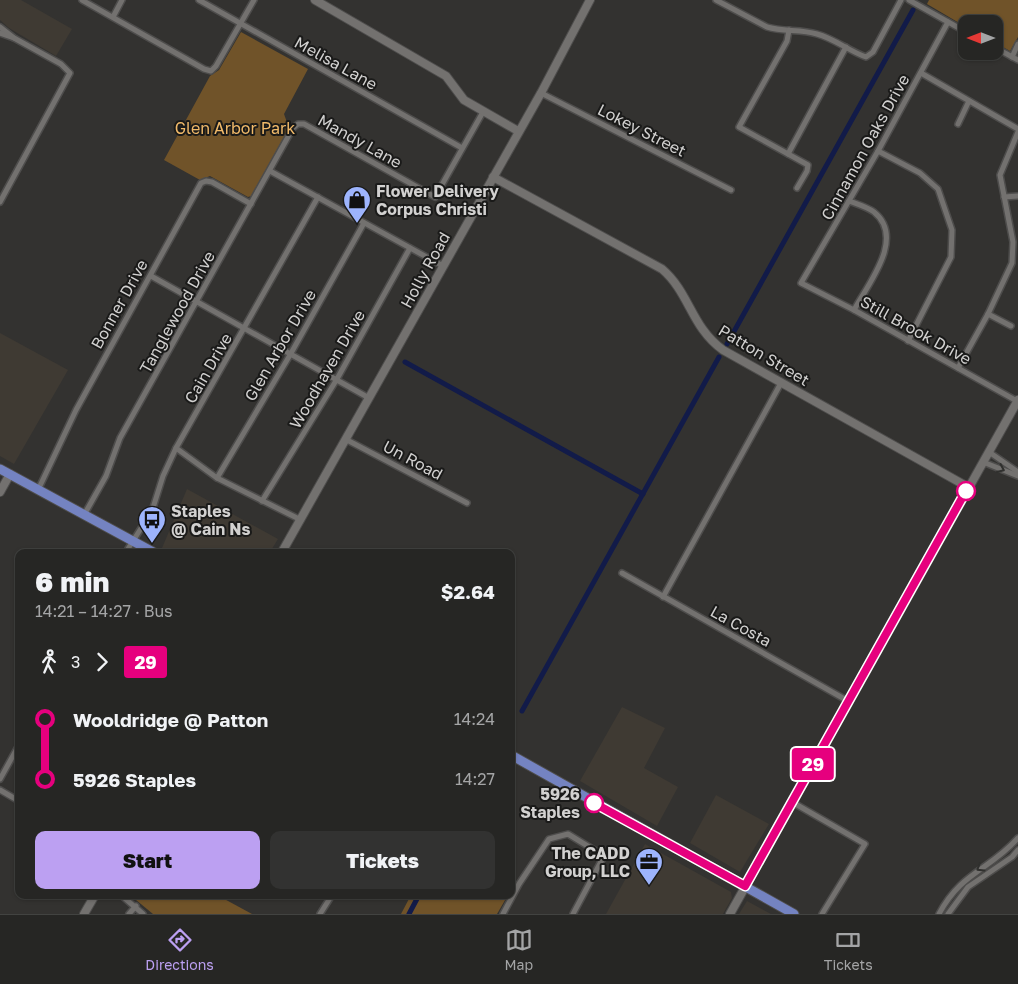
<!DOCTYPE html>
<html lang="en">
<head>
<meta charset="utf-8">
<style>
	:root { --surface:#262624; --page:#323231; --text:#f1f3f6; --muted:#a4a5a6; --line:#424341; --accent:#bca0f2 }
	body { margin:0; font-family:"Golos Text",sans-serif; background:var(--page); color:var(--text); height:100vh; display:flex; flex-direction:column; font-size:19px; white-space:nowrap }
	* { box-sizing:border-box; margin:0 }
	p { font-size:16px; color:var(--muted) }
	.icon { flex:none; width:28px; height:28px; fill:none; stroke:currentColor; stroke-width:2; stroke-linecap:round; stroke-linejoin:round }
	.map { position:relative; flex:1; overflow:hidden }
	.side { position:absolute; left:15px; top:549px; width:500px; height:350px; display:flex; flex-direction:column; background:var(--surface); border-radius:10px; box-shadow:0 1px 4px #0004,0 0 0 1px var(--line) }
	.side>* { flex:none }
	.badge { padding:0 10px; border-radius:4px; font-size:18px; line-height:32px }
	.needle { width:32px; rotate:270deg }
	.controls { position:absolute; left:958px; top:15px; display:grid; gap:10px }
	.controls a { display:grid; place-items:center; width:45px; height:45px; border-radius:10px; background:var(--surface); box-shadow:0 1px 4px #0004,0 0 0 1px var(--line); font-size:25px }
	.map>.badge { position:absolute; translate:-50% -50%; box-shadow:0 0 0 2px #fff }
	.legs { display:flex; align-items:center; gap:8px; height:55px; padding:0 20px; font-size:16px }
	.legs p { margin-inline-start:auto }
	.overview { display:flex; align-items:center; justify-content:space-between; height:85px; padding:0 20px }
	h1 { font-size:28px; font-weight:800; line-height:38px }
	.button { display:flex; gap:10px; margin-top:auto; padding:10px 20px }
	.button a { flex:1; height:58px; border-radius:10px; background:var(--accent); color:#111; font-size:20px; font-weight:800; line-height:58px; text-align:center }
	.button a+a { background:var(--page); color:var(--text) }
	ul { padding:0 20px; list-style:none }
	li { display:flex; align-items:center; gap:18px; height:60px; font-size:19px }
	li i { display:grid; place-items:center; width:8px; height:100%; margin:0 6px; background:currentColor }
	li i::after { content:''; width:12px; height:12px; margin:-6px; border:4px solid; border-radius:50%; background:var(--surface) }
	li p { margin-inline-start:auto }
	li:first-child i { background:linear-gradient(#0000 50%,currentColor 0) }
	li:last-child i { background:linear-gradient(currentColor 50%,#0000 0) }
	.menu { display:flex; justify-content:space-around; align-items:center; height:70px; border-top:1px solid var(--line); background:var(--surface); font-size:14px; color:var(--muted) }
	.menu a { display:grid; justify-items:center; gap:2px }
	.menu .active { color:var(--accent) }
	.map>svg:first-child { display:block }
	.built { fill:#3f3a33 }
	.green { fill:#705329 }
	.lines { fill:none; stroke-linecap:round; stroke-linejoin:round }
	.canal { stroke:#121b49; stroke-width:5 }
	.street-casing { stroke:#4e4d4c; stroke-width:8 }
	.secondary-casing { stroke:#4e4d4c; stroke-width:10 }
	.primary-casing { stroke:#4e4d4c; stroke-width:11 }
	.street { stroke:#73716f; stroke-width:5 }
	.secondary { stroke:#73716f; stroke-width:8 }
	.primary { stroke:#7483c1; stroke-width:9 }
	.oneway { stroke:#30302e }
	.line-1-casing { stroke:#fff; stroke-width:11 }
	.line-1 { stroke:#e6007e; stroke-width:8 }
	.stop-1-dot { fill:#fff; stroke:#e6007e; stroke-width:2.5 }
	.labels { text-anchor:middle; stroke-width:4; stroke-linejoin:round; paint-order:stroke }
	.street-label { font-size:16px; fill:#d2d1d0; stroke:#1a1a19 }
	.park-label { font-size:16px; fill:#f1ba6a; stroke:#1a1a19 }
	.poi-label { font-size:16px; font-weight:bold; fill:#d2d1d0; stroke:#1a1a19; text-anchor:start }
	.stop-label { font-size:16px; font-weight:bold; fill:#d2d1d0; stroke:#1a1a19; text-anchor:end }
</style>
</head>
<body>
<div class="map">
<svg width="1018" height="914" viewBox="0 0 1018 914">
	<rect width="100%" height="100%" fill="#333230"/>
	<g class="built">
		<polygon points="0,0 21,0 72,29 56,56 9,28 0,20"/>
		<polygon points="0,333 68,370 14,464 0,456"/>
		<polygon points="187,489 278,539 270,552 171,552 162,548"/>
		<polygon points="622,707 665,728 644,768 678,787 657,826 580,781"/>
		<polygon points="716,795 769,824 740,872 690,843"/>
		<polygon points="645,844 731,892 732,898 723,914 606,914"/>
		<polygon points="747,901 771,914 739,914"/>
	</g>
	<g class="green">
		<polygon points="929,0 1018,0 1018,37 1010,51 994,42 994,24 966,24 966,27 927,4"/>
		<polygon points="241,32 308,69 284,114 289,128 251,196 248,197 210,176 200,180 164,160 210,76 219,70"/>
		<polygon points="130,895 217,895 252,914 153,914"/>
		<polygon points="411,895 508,895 497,914 401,914"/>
	</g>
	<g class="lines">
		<g class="canal">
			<polyline points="727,344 913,10"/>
			<polyline points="405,362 643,494"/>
			<polyline points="522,711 719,357"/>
			<polyline points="409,914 419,895"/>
		</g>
		<defs>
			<g id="street">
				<polyline points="82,0 204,69 211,71 216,66 254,0"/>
				<polyline points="199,0 462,148"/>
				<path d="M 716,0 L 767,27 C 783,32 800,29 817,34 C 835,39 849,51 866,57 L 873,52 L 901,0"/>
				<polyline points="909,0 966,32"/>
				<polyline points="113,17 122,0"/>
				<polyline points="948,22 878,151 801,283 854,310 1017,401"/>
				<polyline points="0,27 14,38 61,64 70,73 0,202"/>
				<polyline points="789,30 787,41 739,127 808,165 807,171 797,188"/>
				<polyline points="0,33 14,38"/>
				<polyline points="994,47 1018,60"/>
				<polyline points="1012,57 1018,44"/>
				<polyline points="921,73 1018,129"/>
				<polyline points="541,93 731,190"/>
				<polyline points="958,124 969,101"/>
				<polyline points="878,151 920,173 938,189 952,230 951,257 908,341"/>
				<polyline points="788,154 846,47"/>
				<polyline points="270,171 443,266"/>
				<polyline points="1004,197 1018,196"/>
				<path d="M 849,201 C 857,204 867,207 874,212 C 906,238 868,284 854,310"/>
				<polyline points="151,276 369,398"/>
				<polyline points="988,314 1011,326"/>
				<polyline points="958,368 988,314 1012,263 1013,242 1000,175 1018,132"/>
				<polyline points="347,440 467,503"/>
				<polyline points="176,448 217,478 301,520"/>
				<polyline points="989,452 1018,472"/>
				<polyline points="983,462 1018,476"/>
				<polyline points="217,478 290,355 364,223"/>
				<polyline points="38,490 76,410 201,183 206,181 212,182 251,204"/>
				<polyline points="262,501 337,379 410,248"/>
				<polyline points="84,515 106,476 120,438 293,128 298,124 304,124 435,197 483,112"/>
				<polyline points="126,552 152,511 163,476 176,448 318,197"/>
				<polyline points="622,573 848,701"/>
				<polyline points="663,597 781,383"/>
				<polyline points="0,779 19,745"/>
				<polyline points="0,790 19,801"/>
				<polyline points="792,802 865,844 822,914"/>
				<polyline points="121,895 143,914"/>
				<polyline points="129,914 136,906"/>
				<polyline points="320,914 332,895"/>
				<polyline points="503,914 519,884 549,839 568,834 604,856 573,914"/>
				<path d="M 939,914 C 961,872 990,870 1018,838"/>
				<polyline points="948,914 968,887 1012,857 1018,850"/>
			</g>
			<g id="secondary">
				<polyline points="315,0 446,76 464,100 518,131"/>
				<path d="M 493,177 L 662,269 C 690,293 691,327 723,350 L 968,487"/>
				<polyline points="0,492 10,474"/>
				<polyline points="282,552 541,93 590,0"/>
				<polyline points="84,914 95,895"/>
				<polyline points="730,914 1018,400"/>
			</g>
			<g id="primary">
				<polyline points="0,469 153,552"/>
				<polyline points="511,755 794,914"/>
			</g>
		</defs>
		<use href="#street" class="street-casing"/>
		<use href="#secondary" class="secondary-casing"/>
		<use href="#primary" class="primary-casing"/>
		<use href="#street" class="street"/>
		<use href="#secondary" class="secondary"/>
		<use href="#primary" class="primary"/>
	</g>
	<defs><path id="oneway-chevron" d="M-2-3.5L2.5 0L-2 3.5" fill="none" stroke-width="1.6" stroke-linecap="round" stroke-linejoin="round" transform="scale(1.25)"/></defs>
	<g class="oneway">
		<use href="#oneway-chevron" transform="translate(1001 469) rotate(24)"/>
		<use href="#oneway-chevron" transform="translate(980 868) rotate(148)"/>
	</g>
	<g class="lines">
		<defs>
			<polyline id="line-1" points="594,803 745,886 966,491"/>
		</defs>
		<use href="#line-1" class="line-1-casing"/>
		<use href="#line-1" class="line-1"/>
	</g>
	<defs>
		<symbol id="shop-pin" viewBox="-11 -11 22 30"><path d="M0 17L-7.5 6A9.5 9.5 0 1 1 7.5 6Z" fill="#9db4fd" stroke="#1a1a19"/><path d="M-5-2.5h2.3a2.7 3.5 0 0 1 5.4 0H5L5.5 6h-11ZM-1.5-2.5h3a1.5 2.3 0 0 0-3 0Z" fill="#111"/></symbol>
		<symbol id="bus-pin" viewBox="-11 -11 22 30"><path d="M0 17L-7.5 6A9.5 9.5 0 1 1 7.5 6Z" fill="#9db4fd" stroke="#1a1a19"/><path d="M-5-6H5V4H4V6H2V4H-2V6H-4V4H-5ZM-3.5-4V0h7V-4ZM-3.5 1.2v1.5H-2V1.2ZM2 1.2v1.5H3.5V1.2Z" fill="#111"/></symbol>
		<symbol id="office-pin" viewBox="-11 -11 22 30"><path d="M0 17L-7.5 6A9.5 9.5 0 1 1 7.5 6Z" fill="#9db4fd" stroke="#1a1a19"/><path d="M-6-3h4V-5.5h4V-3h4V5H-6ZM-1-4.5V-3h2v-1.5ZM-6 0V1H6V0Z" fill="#111"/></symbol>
	</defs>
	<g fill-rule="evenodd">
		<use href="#shop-pin" x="341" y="184" width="32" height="43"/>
		<use href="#bus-pin" x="136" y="504" width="32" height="43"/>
		<use href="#office-pin" x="633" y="846" width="32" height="43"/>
	</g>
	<g class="stop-1-dot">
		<circle cx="966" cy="491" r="9"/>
		<circle cx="594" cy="803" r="9"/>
	</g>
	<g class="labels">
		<g class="street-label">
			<text transform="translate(336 63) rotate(29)" y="6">Melisa Lane</text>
			<text transform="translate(642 130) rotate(27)" y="6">Lokey Street</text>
			<text transform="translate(360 141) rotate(29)" y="6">Mandy Lane</text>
			<text transform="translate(865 147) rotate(-61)" y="6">Cinnamon Oaks Drive</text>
			<text transform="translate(425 270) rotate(-61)" y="6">Holly Road</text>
			<text transform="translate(119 304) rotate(-61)" y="6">Bonner Drive</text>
			<text transform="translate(177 312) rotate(-61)" y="6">Tanglewood Drive</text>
			<text transform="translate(916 330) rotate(29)" y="6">Still Brook Drive</text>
			<text transform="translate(280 345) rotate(-60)" y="6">Glen Arbor Drive</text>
			<text transform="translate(764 355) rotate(31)" y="6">Patton Street</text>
			<text transform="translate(208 368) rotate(-60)" y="6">Cain Drive</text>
			<text transform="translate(327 369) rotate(-60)" y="6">Woodhaven Drive</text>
			<text transform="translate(413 460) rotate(28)" y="6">Un Road</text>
			<text transform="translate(741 626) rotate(29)" y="6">La Costa</text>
		</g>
		<g class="park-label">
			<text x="235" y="134">Glen Arbor Park</text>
		</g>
		<g class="poi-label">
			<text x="376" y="197">Flower Delivery<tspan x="376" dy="18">Corpus Christi</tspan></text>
			<text x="171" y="517">Staples<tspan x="171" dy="18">@ Cain Ns</tspan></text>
			<text x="630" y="859" text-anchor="end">The CADD<tspan x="630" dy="18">Group, LLC</tspan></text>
		</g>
		<g class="stop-label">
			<text x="580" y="800">5926<tspan x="580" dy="18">Staples</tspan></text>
		</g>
	</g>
</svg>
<div class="controls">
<a><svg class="needle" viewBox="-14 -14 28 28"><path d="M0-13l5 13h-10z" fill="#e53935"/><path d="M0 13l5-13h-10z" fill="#a4a5a6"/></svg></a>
</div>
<b class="badge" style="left:813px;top:764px;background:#e6007e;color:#fff">29</b>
<section class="side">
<div class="overview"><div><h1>6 min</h1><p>14:21 – 14:27 · Bus</p></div><b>$2.64</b></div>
<div class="legs"><svg class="icon" aria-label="walk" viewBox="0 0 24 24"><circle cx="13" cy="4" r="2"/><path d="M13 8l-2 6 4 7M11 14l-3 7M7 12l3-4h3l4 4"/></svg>3<svg class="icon" aria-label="forward" viewBox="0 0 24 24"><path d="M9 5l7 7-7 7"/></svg><b class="badge" style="background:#e6007e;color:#fff">29</b></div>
<ul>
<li><i style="color:#e6007e"></i><b>Wooldridge @ Patton</b><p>14:24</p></li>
<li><i style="color:#e6007e"></i><b>5926 Staples</b><p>14:27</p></li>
</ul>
<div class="button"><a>Start</a><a>Tickets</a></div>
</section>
</div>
<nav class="menu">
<a class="active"><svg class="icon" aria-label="directions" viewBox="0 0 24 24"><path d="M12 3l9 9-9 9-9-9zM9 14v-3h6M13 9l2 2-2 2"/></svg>Directions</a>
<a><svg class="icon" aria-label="map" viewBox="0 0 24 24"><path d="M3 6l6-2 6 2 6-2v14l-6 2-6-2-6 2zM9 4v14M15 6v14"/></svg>Map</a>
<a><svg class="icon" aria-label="tickets" viewBox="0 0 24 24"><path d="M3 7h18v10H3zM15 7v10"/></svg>Tickets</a>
</nav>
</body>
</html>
